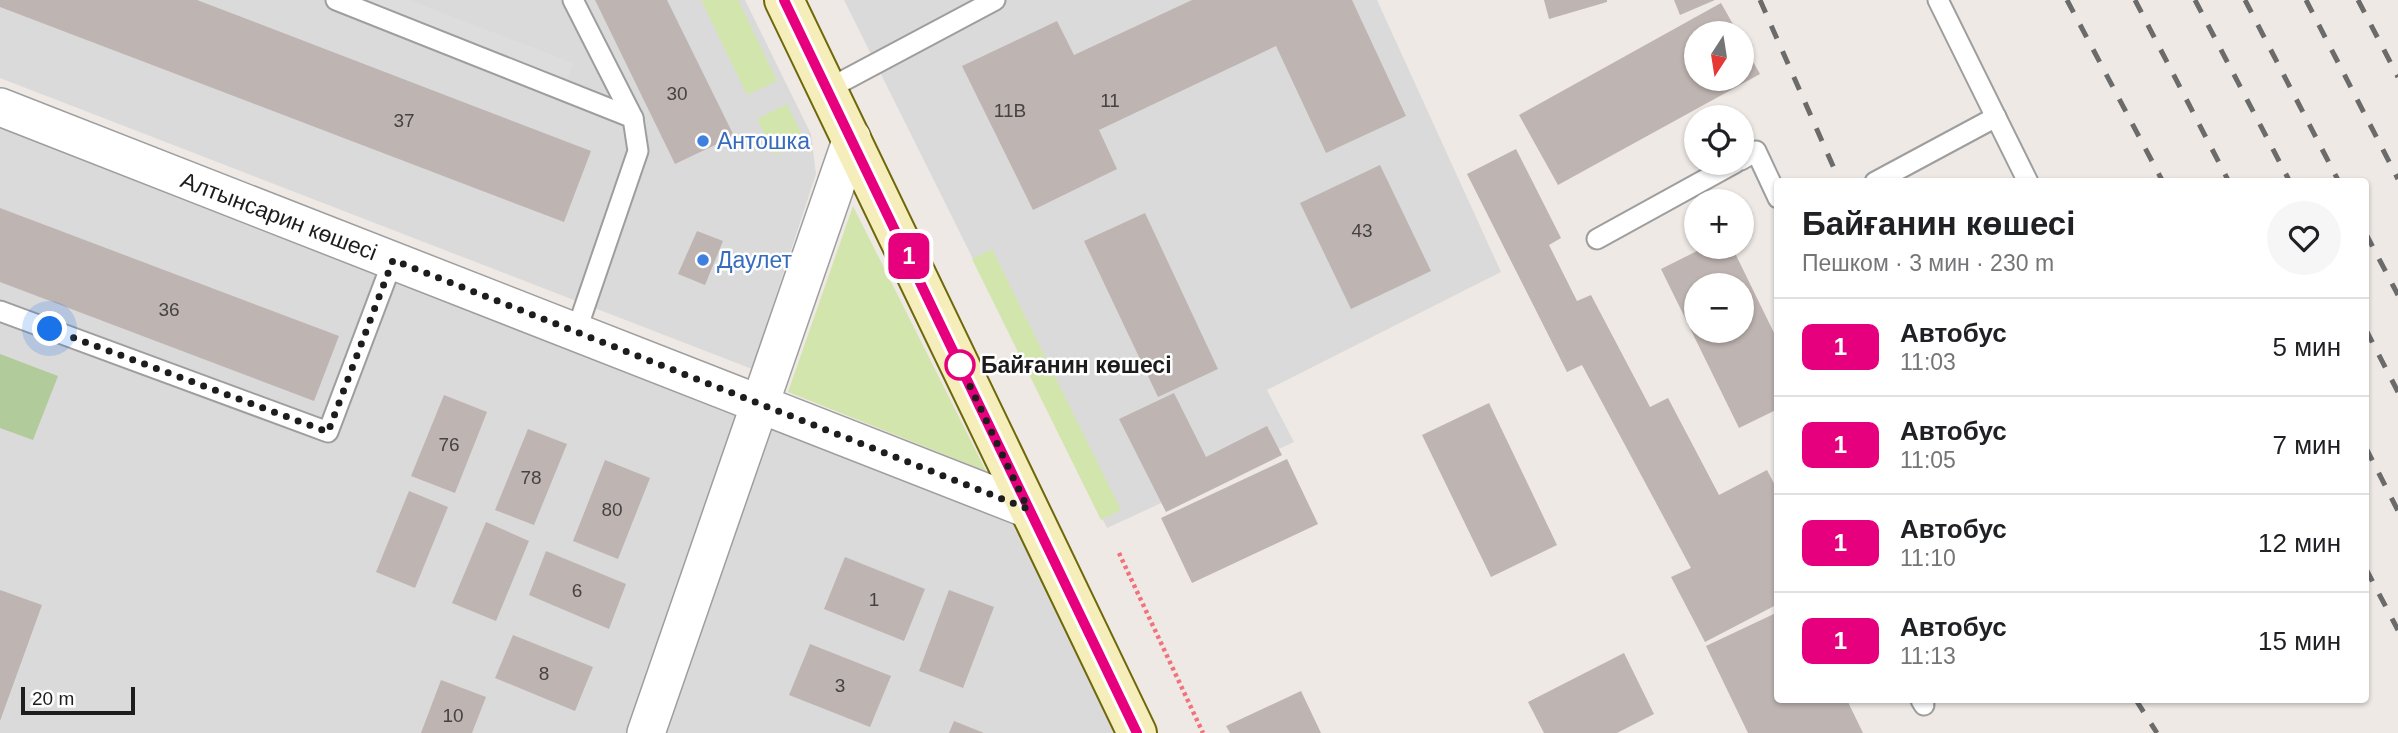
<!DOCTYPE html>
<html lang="ru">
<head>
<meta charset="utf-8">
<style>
	:root { --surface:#fff; --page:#f6f6f6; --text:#202124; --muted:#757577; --line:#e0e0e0 }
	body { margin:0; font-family:Arial,sans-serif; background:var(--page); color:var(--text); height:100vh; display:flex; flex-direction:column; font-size:26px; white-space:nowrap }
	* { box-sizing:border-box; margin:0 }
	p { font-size:23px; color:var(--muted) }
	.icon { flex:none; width:38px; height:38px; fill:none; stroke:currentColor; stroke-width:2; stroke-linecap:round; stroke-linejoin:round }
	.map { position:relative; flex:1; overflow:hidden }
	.drawer { position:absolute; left:1774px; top:178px; width:595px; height:525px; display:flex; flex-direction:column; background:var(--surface); border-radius:7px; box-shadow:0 2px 5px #0004 }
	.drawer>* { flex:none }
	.badge { padding:0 14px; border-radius:10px; font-size:24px; line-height:46px }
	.needle { width:46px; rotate:192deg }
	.tools { position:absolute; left:1684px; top:21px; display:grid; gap:14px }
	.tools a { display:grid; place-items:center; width:70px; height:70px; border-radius:50%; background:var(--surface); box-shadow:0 2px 5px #0004; font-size:35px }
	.scale { position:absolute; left:21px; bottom:18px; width:114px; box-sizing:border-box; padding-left:7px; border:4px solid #1d1d1d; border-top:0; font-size:19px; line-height:24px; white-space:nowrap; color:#1d1d1d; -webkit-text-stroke:5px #fff; paint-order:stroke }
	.you { position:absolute; width:35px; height:35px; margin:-18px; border:5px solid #fff; border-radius:50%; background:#1a73e8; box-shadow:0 0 0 10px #1a73e833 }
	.map>.badge { position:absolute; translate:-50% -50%; box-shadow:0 0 0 4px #fff }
	.round { display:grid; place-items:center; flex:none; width:74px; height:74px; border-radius:37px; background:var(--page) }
	.head { display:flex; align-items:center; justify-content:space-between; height:119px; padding:0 28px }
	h1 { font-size:33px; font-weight:700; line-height:52px }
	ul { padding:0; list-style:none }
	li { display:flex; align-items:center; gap:21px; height:98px; padding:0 28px; border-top:2px solid var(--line) }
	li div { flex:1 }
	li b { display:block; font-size:26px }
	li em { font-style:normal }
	li .badge { min-width:77px; font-weight:700; text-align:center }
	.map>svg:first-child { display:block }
	.residential { fill:#dbdadb }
	.grass { fill:#d2e5ac }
	.forest { fill:#b1cb9b }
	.parking { fill:#ddd }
	.building { fill:#beb4b1; fill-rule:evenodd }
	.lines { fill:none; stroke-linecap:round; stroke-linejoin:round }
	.lane-casing { stroke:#9e9e9e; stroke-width:23 }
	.street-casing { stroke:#9e9e9e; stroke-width:40 }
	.secondary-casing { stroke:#6e670b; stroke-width:42 }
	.path { stroke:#f1727b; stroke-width:4.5; stroke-dasharray:3.5 3.5; stroke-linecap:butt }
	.lane { stroke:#fff; stroke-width:19 }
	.street { stroke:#fff; stroke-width:37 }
	.secondary { stroke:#f5eeba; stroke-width:38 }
	.rail { stroke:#6b6b6b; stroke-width:5; stroke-dasharray:14 14; stroke-linecap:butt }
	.line-casing { stroke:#fff; stroke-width:16 }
	.line { stroke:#e6007e; stroke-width:10 }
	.walk { stroke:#1d1d1d; stroke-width:7; stroke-dasharray:0 12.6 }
	.shop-dot { fill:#3f7fe0; stroke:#fff; stroke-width:2.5 }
	.stop-dot { fill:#fff; stroke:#e6007e; stroke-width:3.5 }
	.labels { text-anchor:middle; stroke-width:5; stroke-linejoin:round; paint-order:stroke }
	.number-label { font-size:19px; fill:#454342 }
	.shop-label { font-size:23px; fill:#366cbe; stroke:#fff; text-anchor:start }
	.street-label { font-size:23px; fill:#1d1d1d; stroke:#fff }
	.stop-label { font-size:23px; font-weight:bold; fill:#1d1d1d; stroke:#fff; text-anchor:start }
</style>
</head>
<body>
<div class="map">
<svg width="2398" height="733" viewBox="0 0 2398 733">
	<rect width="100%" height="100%" fill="#eee9e4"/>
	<g class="residential">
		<polygon points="0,0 745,0 811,134 816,174 752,369 0,78"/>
		<polygon points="844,0 1377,0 1501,272 1267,390 1294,442 1107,528"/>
		<polygon points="0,107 1028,509 1137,733 0,733"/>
	</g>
	<g class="grass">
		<polygon points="701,0 738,0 777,81 747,95"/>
		<polygon points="787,104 805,141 775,155 757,119"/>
		<polygon points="853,206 986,471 788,392"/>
		<polygon points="992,249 1121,510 1101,520 972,259"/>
	</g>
	<polygon class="forest" points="0,354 58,376 33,440 0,428"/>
	<polygon class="parking" points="360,0 409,0 573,63 568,79"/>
	<g class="building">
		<polygon points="0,0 197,0 591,151 564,222 0,7"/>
		<polygon points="595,0 667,0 734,136 675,164"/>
		<polygon points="1192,0 1352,0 1406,116 1326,153 1276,46 1099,130 1117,169 1033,210 962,66 1057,21 1074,55"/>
		<polygon points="1544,0 1607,0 1607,2 1549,19"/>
		<polygon points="1674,0 1715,0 1680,15"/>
		<polygon points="1721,3 1738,33 1696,33 1696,79 1741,79 1741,40 1760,74 1558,185 1519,115"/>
		<polygon points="1516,149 1561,238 1549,245 1577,301 1591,295 1650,407 1668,398 1719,495 1767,470 1778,491 1778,604 1705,642 1671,577 1691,568 1582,365 1567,372 1467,174"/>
		<polygon points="1380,165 1431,271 1351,309 1300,203"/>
		<polygon points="0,208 339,336 314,401 0,282"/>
		<polygon points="1145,213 1218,369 1158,397 1084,241"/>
		<polygon points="697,231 723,241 705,285 678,274"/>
		<path d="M 1705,247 L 1732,247 L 1778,341 L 1778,409 L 1739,428 L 1661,269 ZM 1696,285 L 1741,285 L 1741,331 L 1696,331 Z"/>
		<polygon points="1174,393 1206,457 1267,426 1282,455 1166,512 1119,419"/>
		<polygon points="444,395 487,412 455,493 411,476"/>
		<polygon points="1489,403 1557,545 1491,577 1422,435"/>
		<polygon points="528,429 567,444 534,525 495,510"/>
		<polygon points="1287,459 1318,524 1192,583 1161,518"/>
		<polygon points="605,460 650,478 618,559 573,541"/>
		<polygon points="409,491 448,507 415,588 376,572"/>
		<polygon points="486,522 529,541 496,621 452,603"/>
		<polygon points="546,551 626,584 609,629 529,595"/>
		<polygon points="845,557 925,589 904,641 824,609"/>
		<polygon points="0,590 42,605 0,721"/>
		<polygon points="949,590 994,607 963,688 919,671"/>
		<polygon points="1778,612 1778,700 1847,700 1863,733 1748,733 1706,646"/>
		<polygon points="513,635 593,667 575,711 495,678"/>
		<polygon points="810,644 891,676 870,727 789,695"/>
		<polygon points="1624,653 1654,714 1617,733 1544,733 1528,702"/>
		<polygon points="441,680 486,697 472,733 421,733"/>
		<polygon points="1301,691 1321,733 1230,733 1226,726"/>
		<polygon points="954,721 984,733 949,733"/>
	</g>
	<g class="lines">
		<defs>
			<g id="lane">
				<polyline points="336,0 633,118"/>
				<polyline points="573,0 633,118 638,151 576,332"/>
				<polyline points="1938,0 2028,182"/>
				<polyline points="828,89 995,0"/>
				<polyline points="1741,160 1756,151 1778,198"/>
				<polyline points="1875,182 1996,117"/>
				<polyline points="1597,239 1735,163"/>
				<polyline points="0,311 328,432 393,260"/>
				<polyline points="1921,700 1924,705"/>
			</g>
			<g id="street">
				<polyline points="0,107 1028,509"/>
				<polyline points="646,733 852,138"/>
			</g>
			<polyline id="secondary" points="784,0 1137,733"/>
		</defs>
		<use href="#lane" class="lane-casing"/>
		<use href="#street" class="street-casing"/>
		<use href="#secondary" class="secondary-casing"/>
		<polyline class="path" points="1119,553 1203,733"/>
		<use href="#lane" class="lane"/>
		<use href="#street" class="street"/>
		<use href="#secondary" class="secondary"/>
		<g class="rail">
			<polyline points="1760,0 1840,182"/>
			<polyline points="2067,0 2163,182"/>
			<polyline points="2135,0 2229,182"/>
			<polyline points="2195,0 2290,182"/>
			<polyline points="2245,0 2339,182"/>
			<polyline points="2306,0 2398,179"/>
			<polyline points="2358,0 2398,77"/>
			<polyline points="2366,234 2398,295"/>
			<polyline points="2366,330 2398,392"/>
			<polyline points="2366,448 2398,511"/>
			<polyline points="2366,569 2398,630"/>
			<polyline points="2136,700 2157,733"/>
		</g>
	</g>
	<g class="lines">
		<defs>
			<polyline id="line" points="784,0 1137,733"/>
		</defs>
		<use href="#line" class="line-casing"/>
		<use href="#line" class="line"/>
		<polyline class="walk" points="50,329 328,432 393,260 1028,509 960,365"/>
	</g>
	<g class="shop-dot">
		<circle cx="703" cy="141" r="7"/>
		<circle cx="703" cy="260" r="7"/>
	</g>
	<circle class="stop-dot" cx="960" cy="365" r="14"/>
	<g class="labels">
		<g class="number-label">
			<text x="677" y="100">30</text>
			<text x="1110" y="107">11</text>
			<text x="1010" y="117">11В</text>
			<text x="404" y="127">37</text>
			<text x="1362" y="237">43</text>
			<text x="169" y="316">36</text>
			<text x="449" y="451">76</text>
			<text x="531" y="484">78</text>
			<text x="612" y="516">80</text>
			<text x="577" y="597">6</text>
			<text x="874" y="606">1</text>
			<text x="544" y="680">8</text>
			<text x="840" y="692">3</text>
			<text x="453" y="722">10</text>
		</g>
		<g class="shop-label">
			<text x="717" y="149">Антошка</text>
			<text x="717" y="268">Даулет</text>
		</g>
		<g class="street-label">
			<text transform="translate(279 216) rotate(21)" y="8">Алтынсарин көшесі</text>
		</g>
		<g class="stop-label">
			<text x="981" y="373">Байғанин көшесі</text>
		</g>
	</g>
</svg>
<div class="tools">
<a><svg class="needle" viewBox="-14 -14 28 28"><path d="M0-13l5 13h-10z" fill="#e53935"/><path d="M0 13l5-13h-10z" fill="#757577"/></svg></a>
<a><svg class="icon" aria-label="locate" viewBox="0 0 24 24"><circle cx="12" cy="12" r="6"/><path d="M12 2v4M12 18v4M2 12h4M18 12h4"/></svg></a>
<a>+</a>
<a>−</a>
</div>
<div class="scale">20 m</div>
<div class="you" style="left:50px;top:329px"></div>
<b class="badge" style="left:909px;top:256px;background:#e6007e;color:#fff">1</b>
<section class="drawer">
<div class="head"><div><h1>Байғанин көшесі</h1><p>Пешком · 3 мин · 230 m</p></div><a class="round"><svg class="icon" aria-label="heart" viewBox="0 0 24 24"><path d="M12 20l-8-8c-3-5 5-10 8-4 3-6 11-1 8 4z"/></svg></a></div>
<ul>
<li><span class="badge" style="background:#e6007e;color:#fff">1</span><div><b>Автобус</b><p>11:03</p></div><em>5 мин</em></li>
<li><span class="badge" style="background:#e6007e;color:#fff">1</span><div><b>Автобус</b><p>11:05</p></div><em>7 мин</em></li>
<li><span class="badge" style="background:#e6007e;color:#fff">1</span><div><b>Автобус</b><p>11:10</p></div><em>12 мин</em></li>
<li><span class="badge" style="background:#e6007e;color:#fff">1</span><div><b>Автобус</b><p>11:13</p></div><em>15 мин</em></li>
</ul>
</section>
</div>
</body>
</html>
